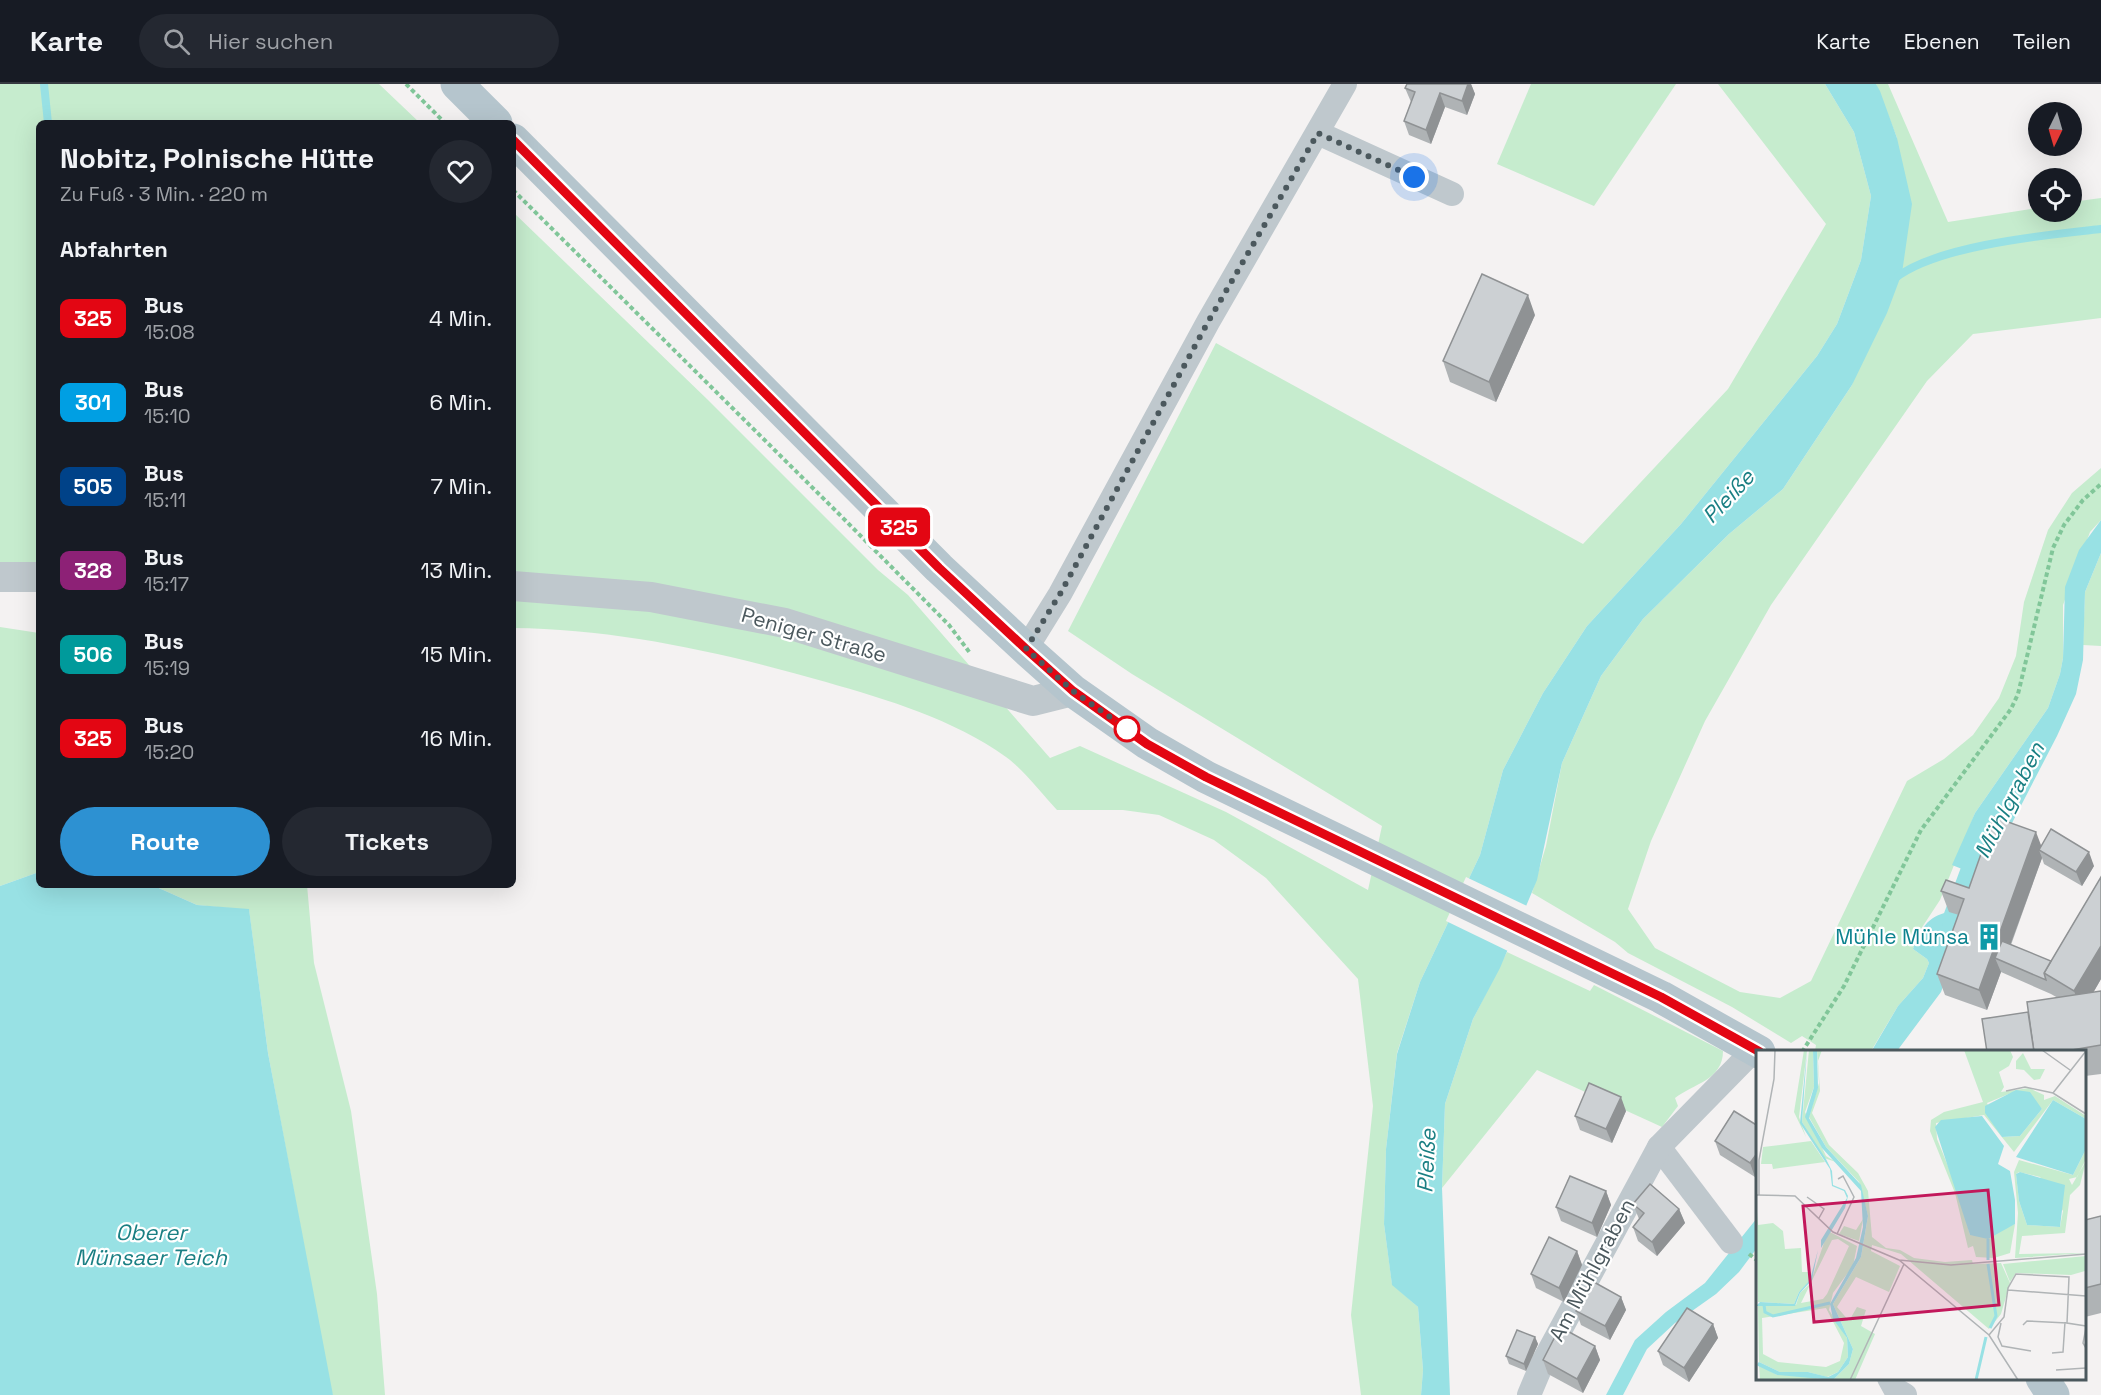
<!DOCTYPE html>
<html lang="de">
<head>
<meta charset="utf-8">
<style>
	:root { --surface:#171b24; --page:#242831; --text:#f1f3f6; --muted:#9ea1a6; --line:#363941; --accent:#2d91d2 }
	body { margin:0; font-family:"Space Grotesk",sans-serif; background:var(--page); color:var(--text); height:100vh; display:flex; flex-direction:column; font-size:22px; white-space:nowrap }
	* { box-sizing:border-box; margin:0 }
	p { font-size:20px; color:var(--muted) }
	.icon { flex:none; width:33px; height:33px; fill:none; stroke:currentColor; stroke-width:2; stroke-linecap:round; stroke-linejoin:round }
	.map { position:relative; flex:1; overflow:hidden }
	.side { position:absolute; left:36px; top:36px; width:480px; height:768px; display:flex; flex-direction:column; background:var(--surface); border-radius:9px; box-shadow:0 6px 24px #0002 }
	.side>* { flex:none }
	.badge { padding:0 12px; border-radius:9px; font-size:21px; line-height:39px }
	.needle { width:39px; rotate:185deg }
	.tools { position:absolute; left:2028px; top:18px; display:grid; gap:12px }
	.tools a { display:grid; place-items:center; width:54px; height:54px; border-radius:50%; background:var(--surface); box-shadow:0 6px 24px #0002; font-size:30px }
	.you { position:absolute; width:30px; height:30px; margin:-15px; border:4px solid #fff; border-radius:50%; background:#1a73e8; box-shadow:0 0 0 9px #1a73e833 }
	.map>.badge { position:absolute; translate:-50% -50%; box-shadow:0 0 0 3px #fff }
	h2 { padding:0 24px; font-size:22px; line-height:54px }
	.round { display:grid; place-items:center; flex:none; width:63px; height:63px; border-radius:32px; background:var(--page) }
	.head { display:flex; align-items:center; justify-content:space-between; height:102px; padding:0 24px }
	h1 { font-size:28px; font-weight:700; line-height:45px }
	.primary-button { display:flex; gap:12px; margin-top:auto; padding:12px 24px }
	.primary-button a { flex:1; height:69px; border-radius:36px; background:var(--accent); color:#fff; font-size:24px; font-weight:700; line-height:69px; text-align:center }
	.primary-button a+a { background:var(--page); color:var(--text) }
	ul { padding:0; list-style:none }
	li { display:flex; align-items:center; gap:18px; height:84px; padding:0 24px }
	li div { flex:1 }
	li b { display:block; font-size:22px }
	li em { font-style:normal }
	li .badge { min-width:66px; font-weight:700; text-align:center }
	header { display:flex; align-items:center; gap:36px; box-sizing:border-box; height:84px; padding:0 30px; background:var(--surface); border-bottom:2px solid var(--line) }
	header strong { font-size:28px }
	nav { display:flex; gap:33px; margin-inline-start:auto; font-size:21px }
	.search { width:420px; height:54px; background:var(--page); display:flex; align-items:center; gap:15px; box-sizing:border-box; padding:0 21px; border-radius:33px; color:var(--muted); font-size:22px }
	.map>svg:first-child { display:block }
	.green { fill:#c6ecce }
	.water { fill:#98e1e4 }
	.pier { fill:#f4f2f2 }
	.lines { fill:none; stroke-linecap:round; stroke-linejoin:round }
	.stream { stroke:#98e1e4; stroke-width:8 }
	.canal { stroke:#98e1e4; stroke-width:26 }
	.path { stroke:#81c699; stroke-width:4; stroke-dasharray:4.5 3; stroke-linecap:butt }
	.minor { stroke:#bfc8cd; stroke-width:24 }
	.tertiary { stroke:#bfc8cd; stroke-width:30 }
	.primary { stroke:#b5c5cd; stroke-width:33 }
	.wall { fill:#afb3b5 }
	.shaded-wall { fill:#8f9294 }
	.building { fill:#ccd0d3; stroke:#8f9294; stroke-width:1.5 }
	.line-casing { stroke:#fff; stroke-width:14 }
	.line { stroke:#e30613; stroke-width:9 }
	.walk { stroke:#4b585d; stroke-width:6; stroke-dasharray:0 10.8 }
	.stop-dot { fill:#fff; stroke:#e30613; stroke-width:3 }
	.labels { text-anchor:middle; stroke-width:4.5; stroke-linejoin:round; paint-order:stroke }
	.street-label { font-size:21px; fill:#4b585d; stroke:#fff }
	.culture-label { font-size:21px; fill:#0d838f; stroke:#fff; text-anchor:end }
	.water-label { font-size:22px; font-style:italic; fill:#1a7f83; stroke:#fff }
	.inset-river { fill:none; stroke:#98e1e4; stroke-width:3 }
	.inset-road { fill:none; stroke:#b0b4b6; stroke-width:1.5 }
	.view { fill:#c2185b; fill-opacity:0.15; stroke:#c2185b; stroke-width:3 }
	.inset-edge { fill:none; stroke:#4b585d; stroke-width:3 }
</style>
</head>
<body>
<header>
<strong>Karte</strong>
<div class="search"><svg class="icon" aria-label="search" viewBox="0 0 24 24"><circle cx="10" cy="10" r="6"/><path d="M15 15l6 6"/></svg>Hier suchen</div>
<nav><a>Karte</a><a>Ebenen</a><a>Teilen</a></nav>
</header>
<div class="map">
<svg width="2101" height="1311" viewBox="0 0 2101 1311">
	<rect width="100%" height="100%" fill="#f4f2f2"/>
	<g class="green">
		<polygon points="0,0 379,0 420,39 39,39 39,482 0,482"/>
		<polygon points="1531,0 1676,0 1594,122 1497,80"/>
		<path d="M 1718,0 L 1825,0 L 1854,48 L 1871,112 L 1861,176 L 1837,240 L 1817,272 L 1681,440 L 1587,542 L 1543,609 L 1503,686 L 1480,771 L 1420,898 L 1397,969 L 1386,1065 L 1384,1140 L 1392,1200 L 1418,1223 L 1423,1286 L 1421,1311 L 1361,1311 L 1351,1231 L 1373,1022 L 1358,895 L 1266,794 L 1214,756 L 1159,731 L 1123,726 L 1057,726 C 1041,709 1025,687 1006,673 C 953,635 888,616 826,598 C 725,569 618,545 513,544 L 513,128 L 707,315 L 878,486 L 908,511 L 1050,674 L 1080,662 L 1226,728 L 1368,806 L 1382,742 L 1132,590 L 1068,547 L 1216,259 L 1583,460 L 1728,305 L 1826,140 Z"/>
		<polygon points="1876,0 1888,0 1948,138 2038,124 2038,128 2072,128 2072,118 2101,114 2101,234 1973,250 1927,297 1771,521 1705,637 1651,757 1628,825 1655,864 1740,908 1780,914 1811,897 1907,697 1944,675 1973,651 1999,614 2016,572 2024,518 2048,446 2072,409 2101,384 2101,436 2090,448 2063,521 2063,574 2060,590 2048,624 1975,729 1940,816 1919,848 1913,865 1927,875 1929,879 1923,894 1898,922 1871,967 1815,967 1816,961 1802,952 1791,959 1732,923 1628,869 1615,858 1532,809 1546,762 1562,679 1601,592 1643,535 1729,450 1783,405 1852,301 1897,54"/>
		<polygon points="2101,469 2101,562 2083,561 2085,508"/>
		<polygon points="0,543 39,549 39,788 0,802"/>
		<polygon points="152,801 307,801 314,879 351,1027 377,1210 385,1311 333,1311 331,1307 268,969 249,826 197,821"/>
		<path d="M 1507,868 L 1590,907 L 1594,901 L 1723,967 C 1723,996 1693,1000 1675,1014 L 1678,1022 L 1662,1043 L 1537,986 L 1442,1104 L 1445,1020 L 1473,935 Z"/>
	</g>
	<g class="water">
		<polygon points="1825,0 1876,0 1880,7 1897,54 1912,120 1902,189 1887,229 1852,301 1783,405 1729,450 1643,535 1601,592 1562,679 1537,796 1500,884 1473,935 1445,1020 1442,1104 1450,1311 1421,1311 1423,1286 1418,1223 1392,1201 1384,1140 1386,1065 1397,970 1420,898 1480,771 1503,686 1543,609 1587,542 1681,440 1817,272 1837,240 1861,176 1871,112 1854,48"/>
		<polygon points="2101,436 2101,469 2085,508 2083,576 2076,610 2057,652 1981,799 1964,793 1967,787 1952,781 1975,729 2048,624 2060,590 2063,574 2065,503 2079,466"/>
		<polygon points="39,788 39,801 152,801 197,821 249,825 268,969 333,1311 0,1311 0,802"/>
		<path d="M 1949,828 L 1968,835 L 1941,908 L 1897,967 L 1871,968 L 1898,922 L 1923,894 L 1929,879 L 1927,875 L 1913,865 C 1920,846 1927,832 1949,828 Z"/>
		<polygon points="1757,1134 1757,1164 1739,1188 1716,1210 1675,1239 1647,1265 1623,1311 1606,1311 1635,1256 1666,1228 1705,1199"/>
	</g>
	<polygon class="pier" points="1466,793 1529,823 1510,868 1446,837"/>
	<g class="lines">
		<g class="stream">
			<polyline points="44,0 48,39"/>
			<path d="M 1894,195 C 1936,161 2047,151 2101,145"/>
		</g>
		<polyline class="canal" points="1955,837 1982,764"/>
		<g class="path">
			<polyline points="406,0 445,39"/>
			<polyline points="513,106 838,429 949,541 970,569"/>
			<polyline points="1802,968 1844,902 1921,746 2011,625 2018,610 2053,464 2064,441 2083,416 2101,400"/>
			<polyline points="1749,1170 1758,1177"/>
		</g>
		<g class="minor">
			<polyline points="1318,49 1452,110"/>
			<polyline points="1026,565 1060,510 1208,238 1345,0"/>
			<polyline points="1659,1063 1731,1158"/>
			<polyline points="1889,1294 1895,1305 1905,1311"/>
			<polyline points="1529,1311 1542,1280 1659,1063 1755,965"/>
		</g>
		<g class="tertiary">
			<polyline points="0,493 39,493"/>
			<polyline points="513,502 651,513 785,539 1033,617 1073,607"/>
		</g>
		<g class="primary">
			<polyline points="457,0 496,39"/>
			<polyline points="513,56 939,484 1026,565 1073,607 1147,659 1206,693 1661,913 1759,968"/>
			<polyline points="2042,1294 2053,1311"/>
		</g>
	</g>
	<g class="wall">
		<polygon points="1407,0 1471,0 1475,10 1467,31 1445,23 1431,60 1409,51 1404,37 1411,18 1405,4"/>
		<polygon points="1535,231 1496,318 1450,298 1443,277"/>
		<polygon points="2041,761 2094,782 2082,802 2044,780 2042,774 2011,861 2051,877 2101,793 2101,895 2093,909 2101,907 2101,990 2085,992 2085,968 1987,968 2028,928 2058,914 2051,910 2001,888 1987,926 1945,911 1937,890 1959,831 1949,828 1941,807 1969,804"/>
		<polygon points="1626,1027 1612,1059 1580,1046 1575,1032"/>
		<polygon points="1758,1042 1758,1090 1755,1093 1720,1071 1715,1057"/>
		<polygon points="1606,1107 1611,1121 1597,1153 1561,1137 1556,1123"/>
		<polygon points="1633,1120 1679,1125 1685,1139 1657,1172 1638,1157 1633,1143 1639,1135"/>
		<polygon points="2101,1132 2101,1229 2085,1233 2085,1136"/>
		<polygon points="1577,1167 1582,1181 1564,1218 1536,1204 1531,1190"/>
		<polygon points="1621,1213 1626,1226 1610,1256 1581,1241 1576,1227"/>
		<polygon points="1713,1240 1718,1254 1689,1298 1663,1281 1658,1267"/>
		<polygon points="1535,1253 1538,1260 1526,1287 1509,1280 1506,1272"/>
		<polygon points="1595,1262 1600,1276 1583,1309 1548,1290 1543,1276"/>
	</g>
	<g class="shaded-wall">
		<polygon points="1468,0 1471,0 1475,10 1467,31 1462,17"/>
		<polygon points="1440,9 1445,23 1431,60 1426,46"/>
		<polygon points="1528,211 1535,231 1496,318 1489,298"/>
		<polygon points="2036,748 2044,769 2039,766 2042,774 2004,878 1995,874 2001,888 1987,926 1979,906"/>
		<polygon points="2089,768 2094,782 2082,802 2076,788"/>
		<polygon points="2101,862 2101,895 2082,928 2074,907"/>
		<polygon points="1621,1013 1626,1027 1612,1059 1606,1045"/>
		<polygon points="1758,1068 1758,1090 1755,1093 1750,1079"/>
		<polygon points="1606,1107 1611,1121 1597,1153 1592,1139"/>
		<polygon points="1679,1125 1685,1139 1657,1172 1652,1158"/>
		<polygon points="1577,1167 1582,1181 1564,1218 1559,1204"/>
		<polygon points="1621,1213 1626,1226 1610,1256 1605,1242"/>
		<polygon points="1713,1240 1718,1254 1689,1298 1684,1284"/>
		<polygon points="1535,1253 1538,1260 1526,1287 1524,1280"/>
		<polygon points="1595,1262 1600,1276 1583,1309 1577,1295"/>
	</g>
	<g class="building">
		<polygon points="1407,0 1468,0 1462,17 1440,9 1426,46 1404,37 1415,8 1405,4"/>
		<polygon points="1482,190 1528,211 1489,298 1443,277"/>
		<polygon points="1994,733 2036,748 1979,906 1937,890 1964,815 1941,807 1946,796 1969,804"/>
		<polygon points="2051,745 2089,768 2076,788 2039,766"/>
		<polygon points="2101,793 2101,862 2074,907 2044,889"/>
		<polygon points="2002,857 2051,877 2044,889 2046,896 1995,874"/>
		<polygon points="2101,907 2101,961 2060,968 2034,968 2027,918"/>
		<polygon points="2028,928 2034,968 1987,968 1982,935"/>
		<polygon points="1589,999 1621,1013 1606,1045 1575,1032"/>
		<polygon points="1734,1027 1758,1042 1758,1068 1750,1079 1715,1057"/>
		<polygon points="1570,1092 1606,1107 1592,1139 1556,1123"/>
		<polygon points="1650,1100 1679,1125 1652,1158 1633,1143 1644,1129 1633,1120"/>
		<polygon points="2101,1132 2101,1200 2085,1204 2085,1136"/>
		<polygon points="1549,1153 1577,1167 1559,1204 1531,1190"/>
		<polygon points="1592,1197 1621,1213 1605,1242 1576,1227"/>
		<polygon points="1687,1224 1713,1240 1684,1284 1658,1267"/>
		<polygon points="1560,1243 1595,1262 1577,1295 1543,1276"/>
		<polygon points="1517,1246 1535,1253 1524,1280 1506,1272"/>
	</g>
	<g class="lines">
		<defs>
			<polyline id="line" points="513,56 939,484 1026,565 1073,607 1147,660 1206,693 1661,913 1760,968"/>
		</defs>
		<use href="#line" class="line-casing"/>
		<use href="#line" class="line"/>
		<polyline class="walk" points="1127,645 1073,607 1026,565 1060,510 1208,238 1318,49 1414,93"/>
	</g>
	<defs>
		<symbol id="building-bare" viewBox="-9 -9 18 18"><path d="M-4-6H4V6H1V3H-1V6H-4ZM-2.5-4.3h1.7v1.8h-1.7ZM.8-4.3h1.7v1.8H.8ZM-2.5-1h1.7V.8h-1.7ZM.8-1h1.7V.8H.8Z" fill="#0f9aa8" stroke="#fff" stroke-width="2.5" paint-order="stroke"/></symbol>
	</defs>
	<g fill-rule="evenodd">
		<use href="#building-bare" x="1970" y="834" width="38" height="38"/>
	</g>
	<circle class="stop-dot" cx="1127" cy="645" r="12"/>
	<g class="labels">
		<g class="street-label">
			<text transform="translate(814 551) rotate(16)" y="7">Peniger Straße</text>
			<text transform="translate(1592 1186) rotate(-62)" y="7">Am Mühlgraben</text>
		</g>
		<g class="culture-label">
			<text x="1969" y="860">Mühle Münsa</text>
		</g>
		<g class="water-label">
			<text transform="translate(1728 412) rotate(-47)" y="8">Pleiße</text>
			<text transform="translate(2009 716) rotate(-63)" y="8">Mühlgraben</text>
			<text transform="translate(1426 1077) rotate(-87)" y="8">Pleiße</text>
			<text x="151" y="1156">Oberer<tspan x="151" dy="25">Münsaer Teich</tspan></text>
		</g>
	</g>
	<g transform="translate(1756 966)">
		<rect width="330" height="330" fill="#f4f2f2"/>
		<path d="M 48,0 L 51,0 L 43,67 L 50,87 L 38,62 ZM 53,0 L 57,0 L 58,37 L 49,62 L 70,106 L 80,112 L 68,108 L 46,72 ZM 61,0 L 66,0 L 62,11 L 64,41 L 56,63 L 73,95 L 102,123 L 112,141 L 116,187 L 130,198 L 144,200 L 158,208 L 189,212 L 216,210 L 217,214 L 245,213 L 254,233 L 245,264 L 233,279 L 145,204 L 116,195 L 115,201 L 144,216 L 133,242 L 100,227 L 81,257 L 93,271 L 101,257 L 110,260 L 105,276 L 119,284 L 99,330 L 77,330 L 93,314 L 97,299 L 77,254 L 105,207 L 112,166 L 103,132 L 70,97 L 53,67 L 63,33 ZM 208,0 L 254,0 L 257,7 L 253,16 L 243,22 L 248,37 L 245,42 L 273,38 L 288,45 L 288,50 L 299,46 L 330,66 L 330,69 L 297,50 L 258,102 L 228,65 L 180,73 L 181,89 L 203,143 L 214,185 L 233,186 L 259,174 L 254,203 L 238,208 L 220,207 L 217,196 L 212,198 L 199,143 L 174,81 L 175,70 L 188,62 L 227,52 ZM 255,43 L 268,43 L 286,59 L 264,86 L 246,87 L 231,53 ZM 267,3 L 275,19 L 289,19 L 284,29 L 278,30 L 268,20 L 260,19 L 260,11 ZM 55,91 L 69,112 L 17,119 L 16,114 L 5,114 L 7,97 ZM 330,99 L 330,109 L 321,127 L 313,129 L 316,135 L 330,111 L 324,135 L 314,145 L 309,183 L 266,186 L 263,204 L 330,203 L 259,208 L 262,163 L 258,122 L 263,110 L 317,125 ZM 263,122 L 284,127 L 307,161 L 304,177 L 271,175 L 263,151 L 260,124 ZM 0,149 L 2,175 L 17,173 L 27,181 L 29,199 L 45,198 L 46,222 L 55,222 L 54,231 L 43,242 L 38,254 L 2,252 ZM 107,169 L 103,191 L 83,184 L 88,176 L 100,180 ZM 72,181 L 101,196 L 97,216 L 77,243 L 73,260 L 91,288 L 92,307 L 82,322 L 71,327 L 52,322 L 24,322 L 3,312 L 2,256 L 40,255 L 44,243 L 54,234 ZM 82,189 L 93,196 L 71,244 L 67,249 L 45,253 L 76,190 ZM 70,258 L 88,293 L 84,311 L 70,317 L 22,312 L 7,304 L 6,268 ZM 330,206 L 329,221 L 315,225 L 260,223 L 254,232 L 247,214 ZM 3,315 L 21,325 L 48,324 L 65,330 L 4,330 Z" fill="#c6ecce" fill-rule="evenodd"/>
		<path d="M 51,0 L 46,72 L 70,109 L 76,121 L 77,135 L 89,140 L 92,146 L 89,158 L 65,198 L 65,190 L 91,148 L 88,141 L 76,136 L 74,119 L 44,73 ZM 57,0 L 61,0 L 62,38 L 53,68 L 70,97 L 105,135 L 112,166 L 105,207 L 77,254 L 97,299 L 93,314 L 77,330 L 21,325 L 0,315 L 3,312 L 24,322 L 52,322 L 72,327 L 82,322 L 92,307 L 91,288 L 77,269 L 74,254 L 100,208 L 107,177 L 105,141 L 66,98 L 49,67 L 58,37 ZM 260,40 L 274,42 L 286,59 L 264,86 L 246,87 L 229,63 L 229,56 ZM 297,50 L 330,69 L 330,99 L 317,125 L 260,107 ZM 226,66 L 248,96 L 242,114 L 254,121 L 259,150 L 259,174 L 232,189 L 214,185 L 179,77 L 185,70 ZM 264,122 L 309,135 L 304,177 L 271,175 L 263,151 L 260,124 ZM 62,200 L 56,230 L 44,243 L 39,256 L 0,256 L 4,252 L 38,254 L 43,242 L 54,230 Z" fill="#98e1e4"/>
		<path class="inset-river" d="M 232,210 L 232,189M 232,214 L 240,266 L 234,278M 8,255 L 9,262 L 17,266 L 74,253M 220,330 L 230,287"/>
		<path class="inset-road" d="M 286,0 L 314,20M 250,41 L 269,37 L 297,43 L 330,64M 297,43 L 330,1M 0,145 L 39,146 L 77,182 L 143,210 L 233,285 L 262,330M 3,145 L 3,110 L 18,29 L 19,0M 51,147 L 68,159 L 63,168M 81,184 L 98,147 L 87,126 L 82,129M 143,210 L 195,215 L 330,204M 0,239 L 1,330M 252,240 L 330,246M 245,273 L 242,287 L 246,296 L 275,301M 267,275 L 271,271 L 311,273M 330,278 L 327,293 L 330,298M 233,285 L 248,267 L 252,238 L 260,224 L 313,227 L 311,273 L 330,276M 296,303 L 307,302 L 309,272M 300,320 L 330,318M 94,330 L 148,214"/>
		<path class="view" d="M 232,140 L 243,255 L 58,272 L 47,156 Z"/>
		<rect width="330" height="330" class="inset-edge"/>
	</g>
</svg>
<div class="tools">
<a><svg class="needle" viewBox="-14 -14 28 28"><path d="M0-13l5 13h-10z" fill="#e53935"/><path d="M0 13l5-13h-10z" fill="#9ea1a6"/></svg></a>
<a><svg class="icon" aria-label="locate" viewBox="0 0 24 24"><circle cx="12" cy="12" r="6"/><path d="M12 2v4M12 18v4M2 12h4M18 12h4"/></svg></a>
</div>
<div class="you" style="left:1414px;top:93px"></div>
<b class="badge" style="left:899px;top:443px;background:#e30613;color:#fff">325</b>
<section class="side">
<div class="head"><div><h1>Nobitz, Polnische Hütte</h1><p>Zu Fuß · 3 Min. · 220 m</p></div><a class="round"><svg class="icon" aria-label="heart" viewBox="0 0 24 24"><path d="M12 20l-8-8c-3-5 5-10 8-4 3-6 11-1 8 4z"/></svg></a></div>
<h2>Abfahrten</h2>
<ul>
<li><span class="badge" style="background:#e30613;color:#fff">325</span><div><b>Bus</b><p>15:08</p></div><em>4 Min.</em></li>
<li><span class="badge" style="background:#009fe3;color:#fff">301</span><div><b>Bus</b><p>15:10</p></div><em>6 Min.</em></li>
<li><span class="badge" style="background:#004288;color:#fff">505</span><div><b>Bus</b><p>15:11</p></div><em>7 Min.</em></li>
<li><span class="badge" style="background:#8d2176;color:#fff">328</span><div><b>Bus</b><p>15:17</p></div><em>13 Min.</em></li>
<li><span class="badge" style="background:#009a9b;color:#fff">506</span><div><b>Bus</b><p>15:19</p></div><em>15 Min.</em></li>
<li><span class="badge" style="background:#e30613;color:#fff">325</span><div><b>Bus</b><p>15:20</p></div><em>16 Min.</em></li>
</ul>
<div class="primary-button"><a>Route</a><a>Tickets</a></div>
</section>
</div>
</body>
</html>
